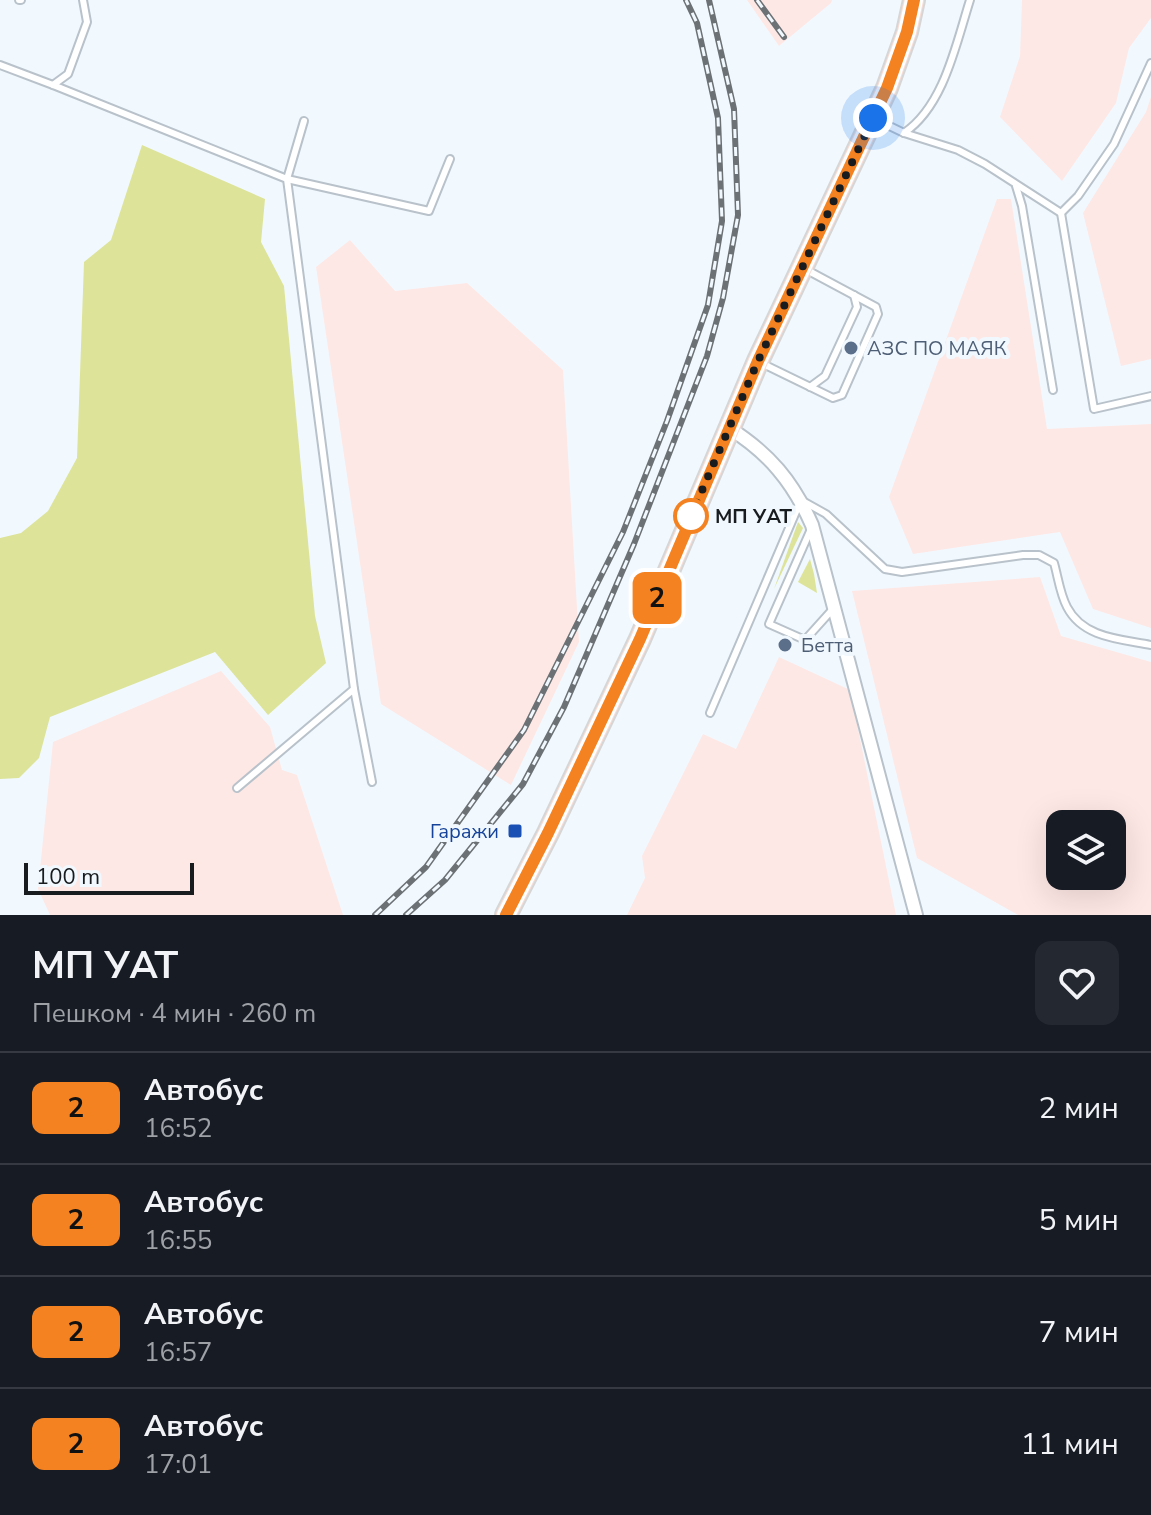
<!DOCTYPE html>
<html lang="ru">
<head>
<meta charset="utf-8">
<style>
	:root { --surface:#171b24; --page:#242831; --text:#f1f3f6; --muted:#9ea1a6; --line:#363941 }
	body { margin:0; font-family:"Nunito Sans",sans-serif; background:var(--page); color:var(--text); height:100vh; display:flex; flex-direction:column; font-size:30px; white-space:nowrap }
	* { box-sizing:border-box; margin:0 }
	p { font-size:26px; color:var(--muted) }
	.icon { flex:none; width:44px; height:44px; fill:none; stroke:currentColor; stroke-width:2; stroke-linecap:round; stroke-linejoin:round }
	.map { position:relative; height:915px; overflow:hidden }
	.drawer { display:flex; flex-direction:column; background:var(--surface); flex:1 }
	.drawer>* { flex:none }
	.badge { padding:0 16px; border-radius:12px; font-size:28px; line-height:52px }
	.controls { position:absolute; left:1046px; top:810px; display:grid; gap:16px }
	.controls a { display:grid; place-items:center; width:80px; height:80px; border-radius:16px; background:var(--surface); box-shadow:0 8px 32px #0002; font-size:40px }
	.scale { position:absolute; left:24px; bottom:20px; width:170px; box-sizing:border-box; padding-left:8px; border:4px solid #191c1f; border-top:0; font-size:22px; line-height:28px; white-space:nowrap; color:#191c1f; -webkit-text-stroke:6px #f1f9ff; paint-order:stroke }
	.you { position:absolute; width:40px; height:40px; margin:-20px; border:6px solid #fff; border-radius:50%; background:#1a73e8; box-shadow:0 0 0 12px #1a73e833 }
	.map>.badge { position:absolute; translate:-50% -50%; box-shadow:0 0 0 4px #fff }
	.round { display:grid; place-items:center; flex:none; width:84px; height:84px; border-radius:16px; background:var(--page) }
	.head { display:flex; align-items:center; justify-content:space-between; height:136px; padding:0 32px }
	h1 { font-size:38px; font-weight:700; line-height:60px }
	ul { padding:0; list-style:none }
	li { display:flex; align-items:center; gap:24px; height:112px; padding:0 32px; border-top:2px solid var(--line) }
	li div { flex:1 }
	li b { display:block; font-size:30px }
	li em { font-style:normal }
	li .badge { min-width:88px; font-weight:700; text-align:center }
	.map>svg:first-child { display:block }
	.industrial { fill:#fee8e5; fill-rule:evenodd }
	.green { fill:#dde399 }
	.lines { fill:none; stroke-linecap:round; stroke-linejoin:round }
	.lane-casing { stroke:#b9c2ca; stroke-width:10 }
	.street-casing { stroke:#b9c2ca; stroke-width:16 }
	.primary-casing { stroke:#d6d6d7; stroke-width:24 }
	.lane { stroke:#fff; stroke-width:6 }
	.street { stroke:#fff; stroke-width:12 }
	.primary { stroke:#f9ded6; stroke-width:20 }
	.rail-casing { stroke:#6c7175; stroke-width:6 }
	.rail { stroke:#f1f9ff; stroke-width:3; stroke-dasharray:9; stroke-linecap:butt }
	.line-casing { stroke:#fff; stroke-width:18 }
	.line { stroke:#f58220; stroke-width:12 }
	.walk { stroke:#191c1f; stroke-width:8; stroke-dasharray:0 14.4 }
	.service-dot { fill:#5c6f8a; stroke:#f1f9ff; stroke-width:3 }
	.stop-dot { fill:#fff; stroke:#f58220; stroke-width:4 }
	.transit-dot { fill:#1a4fb4; stroke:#f1f9ff; stroke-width:3 }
	.labels { text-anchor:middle; stroke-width:8; stroke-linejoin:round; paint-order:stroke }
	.service-label { font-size:20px; fill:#4e5e75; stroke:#f1f9ff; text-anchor:start }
	.stop-label { font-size:20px; font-weight:bold; fill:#191c1f; stroke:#f1f9ff; text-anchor:start }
	.transit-label { font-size:20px; fill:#164399; stroke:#f1f9ff; text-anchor:end }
</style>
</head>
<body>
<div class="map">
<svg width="1151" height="915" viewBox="0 0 1151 915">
	<rect width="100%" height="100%" fill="#f1f9ff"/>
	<g class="industrial">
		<polygon points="747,0 832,0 831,3 779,46"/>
		<polygon points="1022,0 1151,0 1151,18 1129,48 1116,103 1062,181 1000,117 1020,56"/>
		<polygon points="1151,97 1151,359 1121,366 1083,213 1146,112"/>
		<polygon points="997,199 1011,199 1047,429 1151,424 1151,628 1093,609 1060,532 913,554 889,497"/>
		<polygon points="350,240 395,291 467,283 563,370 579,642 511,785 381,704 316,267"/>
		<path d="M 1040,577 L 1061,636 L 1151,662 L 1151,915 L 1018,915 L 917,858 L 852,591 ZM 1060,824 L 1112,824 L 1112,876 L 1060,876 Z"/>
		<polygon points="779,657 850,690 896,915 627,915 645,878 642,856 703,734 736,749"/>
		<polygon points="221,671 270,727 282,770 297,775 343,915 50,915 38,889 53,742"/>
	</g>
	<g class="green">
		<polygon points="142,145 265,199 261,242 284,286 315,616 326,663 268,715 215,652 50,717 39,758 19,778 0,779 0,538 21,533 48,511 77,458 84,262 111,240"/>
		<polygon points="798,522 803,528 774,589"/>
		<polygon points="810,559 814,574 817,593 798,582"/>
	</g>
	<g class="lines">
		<defs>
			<g id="lane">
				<polyline points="19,0 21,0"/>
				<polyline points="0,65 53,85 287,179 354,689 237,788"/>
				<polyline points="53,85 68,74 87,22 83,0"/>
				<polyline points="877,120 904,133 958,150 985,164 1061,213 1078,196 1114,144 1151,63"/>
				<polyline points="304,121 287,179 429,211 450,159"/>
				<path d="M 904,133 C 944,106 956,44 970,0"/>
				<polyline points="1016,186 1022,206 1053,390"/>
				<polyline points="1061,213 1094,409 1151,396"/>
				<polyline points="761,363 833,398 842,395 878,314 876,307 805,269"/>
				<polyline points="810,387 825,376 857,307 854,295"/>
				<polyline points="811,529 769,624 805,640 832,610"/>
				<polyline points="354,689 372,782"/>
				<path d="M 710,713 L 801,500 L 826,514 L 885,569 L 902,572 L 1023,555 L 1039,555 L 1054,563 C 1058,577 1060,594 1067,607 C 1083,638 1120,639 1151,645"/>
			</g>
			<path id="street" d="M 729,428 C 769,453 793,482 812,525 L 916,915"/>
			<polyline id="primary" points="506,915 548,833 640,639 758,361 887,88 907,32 914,0"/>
		</defs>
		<use href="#lane" class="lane-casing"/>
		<use href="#street" class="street-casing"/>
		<use href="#primary" class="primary-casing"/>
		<use href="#lane" class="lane"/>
		<use href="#street" class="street"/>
		<use href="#primary" class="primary"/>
		<defs>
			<g id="rail">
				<polyline points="757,0 784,37"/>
				<polyline points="375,915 426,867 524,730 623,532 667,421 708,305 722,221 718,118 697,23 686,0"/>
				<polyline points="406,915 445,880 523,784 564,707 634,544 707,356 723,298 738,215 734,109 709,0"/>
			</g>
		</defs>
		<use href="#rail" class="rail-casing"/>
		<use href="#rail" class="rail"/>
	</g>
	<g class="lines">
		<defs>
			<polyline id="line" points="506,915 548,833 640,639 758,361 887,88 907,32 914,0"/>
		</defs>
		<use href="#line" class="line-casing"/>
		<use href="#line" class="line"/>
		<polyline class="walk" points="691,516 758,361 873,118"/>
	</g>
	<g class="service-dot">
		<circle cx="851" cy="348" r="8"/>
		<circle cx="785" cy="645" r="8"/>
	</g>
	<circle class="stop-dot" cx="691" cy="516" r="16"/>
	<rect class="transit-dot" x="507" y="823" width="16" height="16" rx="4"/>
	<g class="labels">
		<g class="service-label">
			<text x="867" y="355">АЗС ПО МАЯК</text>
			<text x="801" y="652">Бетта</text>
		</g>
		<g class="stop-label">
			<text x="715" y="523">МП УАТ</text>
		</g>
		<g class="transit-label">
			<text x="499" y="838">Гаражи</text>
		</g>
	</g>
</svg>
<div class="controls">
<a><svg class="icon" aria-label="layers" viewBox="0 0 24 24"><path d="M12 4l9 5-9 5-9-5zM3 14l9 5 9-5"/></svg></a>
</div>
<div class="scale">100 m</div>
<div class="you" style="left:873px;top:118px"></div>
<b class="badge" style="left:657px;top:598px;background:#f58220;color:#111">2</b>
</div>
<section class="drawer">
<div class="head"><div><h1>МП УАТ</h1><p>Пешком · 4 мин · 260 m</p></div><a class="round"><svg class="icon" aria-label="heart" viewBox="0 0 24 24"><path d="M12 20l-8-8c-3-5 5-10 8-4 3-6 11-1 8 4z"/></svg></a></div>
<ul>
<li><span class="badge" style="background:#f58220;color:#111">2</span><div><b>Автобус</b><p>16:52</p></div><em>2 мин</em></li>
<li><span class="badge" style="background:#f58220;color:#111">2</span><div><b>Автобус</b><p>16:55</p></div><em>5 мин</em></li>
<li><span class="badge" style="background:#f58220;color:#111">2</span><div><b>Автобус</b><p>16:57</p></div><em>7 мин</em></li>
<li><span class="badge" style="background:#f58220;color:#111">2</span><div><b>Автобус</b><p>17:01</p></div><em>11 мин</em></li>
</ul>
</section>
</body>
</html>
